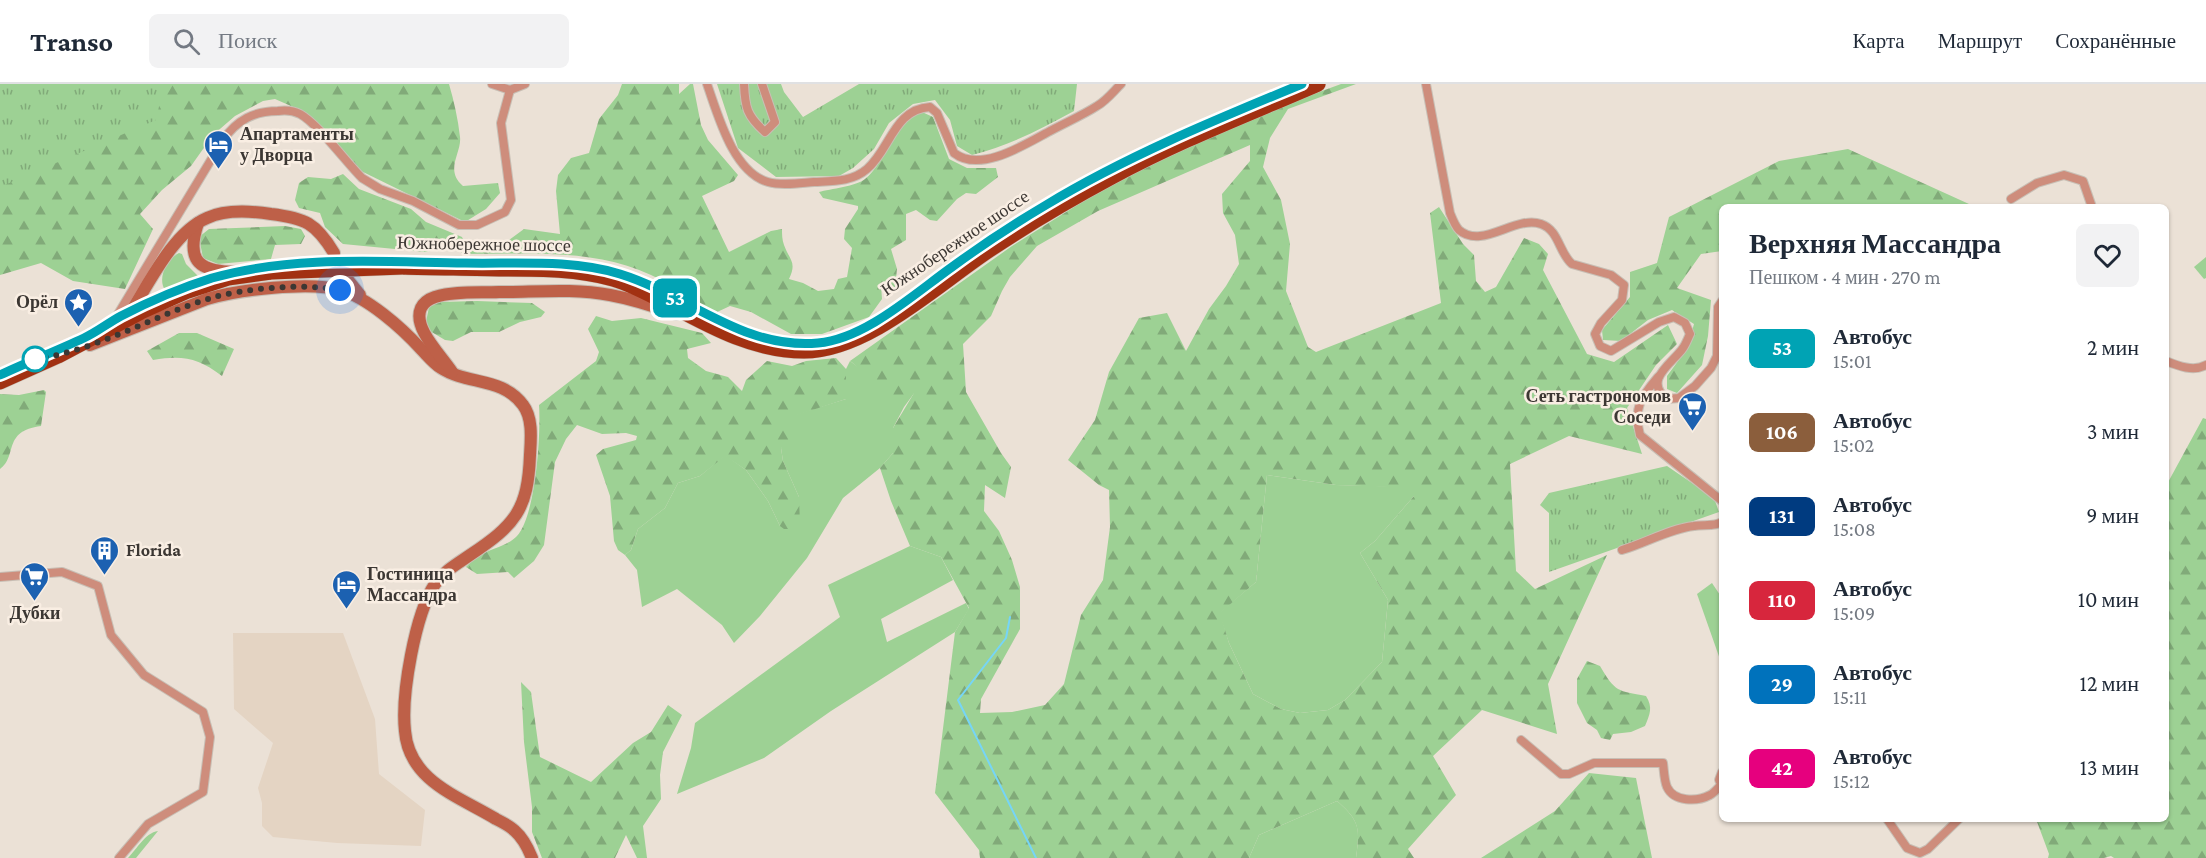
<!DOCTYPE html>
<html lang="ru">
<head>
<meta charset="utf-8">
<style>
	:root { --surface:#fff; --page:#f2f2f3; --text:#1f2937; --muted:#747a83; --line:#e0e1e3 }
	body { margin:0; font-family:"Crimson Pro",serif; background:var(--page); color:var(--text); height:100vh; display:flex; flex-direction:column; font-size:22px; white-space:nowrap }
	* { box-sizing:border-box; margin:0 }
	p { font-size:20px; color:var(--muted) }
	.icon { flex:none; width:33px; height:33px; fill:none; stroke:currentColor; stroke-width:2; stroke-linecap:round; stroke-linejoin:round }
	.map { position:relative; flex:1; overflow:hidden }
	.drawer { position:absolute; left:1719px; top:120px; width:450px; height:618px; display:flex; flex-direction:column; background:var(--surface); border-radius:9px; box-shadow:0 2px 4px #0004 }
	.drawer>* { flex:none }
	.badge { padding:0 12px; border-radius:9px; font-size:21px; line-height:39px }
	.you { position:absolute; width:30px; height:30px; margin:-15px; border:4px solid #fff; border-radius:50%; background:#1a73e8; box-shadow:0 0 0 9px #1a73e833 }
	.map>.badge { position:absolute; translate:-50% -50%; box-shadow:0 0 0 3px #fff }
	.round { display:grid; place-items:center; flex:none; width:63px; height:63px; border-radius:9px; background:var(--page) }
	.head { display:flex; align-items:center; justify-content:space-between; height:102px; padding:0 30px }
	h1 { font-size:28px; font-weight:800; line-height:45px }
	ul { padding:0; list-style:none }
	li { display:flex; align-items:center; gap:18px; height:84px; padding:0 30px }
	li div { flex:1 }
	li b { display:block; font-size:22px }
	li em { font-style:normal }
	li .badge { min-width:66px; font-weight:700; text-align:center }
	header { display:flex; align-items:center; gap:36px; box-sizing:border-box; height:84px; padding:0 30px; background:var(--surface); border-bottom:2px solid var(--line) }
	header strong { font-size:28px }
	nav { display:flex; gap:33px; margin-inline-start:auto; font-size:21px }
	.search { width:420px; height:54px; background:var(--page); display:flex; align-items:center; gap:15px; box-sizing:border-box; padding:0 21px; border-radius:9px; color:var(--muted); font-size:22px }
	.map>svg:first-child { display:block }
	.built { fill:#e4d4c3 }
	.green { fill:#9dd194 }
	.forest { fill:url(#forest-firs); fill-rule:evenodd }
	.park { fill:url(#park-tufts) }
	.lines { fill:none; stroke-linecap:round; stroke-linejoin:round }
	.stream { stroke:#76d5f7; stroke-width:2 }
	.minor-casing { stroke:#c8bfb5; stroke-width:10 }
	.secondary-casing { stroke:#c8bfb5; stroke-width:14 }
	.trunk-casing { stroke:#c8bfb5; stroke-width:16 }
	.minor { stroke:#ce8d7c; stroke-width:8 }
	.secondary { stroke:#be6048; stroke-width:12 }
	.trunk { stroke:#a23112; stroke-width:15 }
	.trunk-bridge-casing { stroke:#c8bfb5; stroke-width:16; stroke-linecap:butt }
	.trunk-bridge { stroke:#a23112; stroke-width:15 }
	.line-casing { stroke:#fff; stroke-width:14 }
	.line { stroke:#00a3b4; stroke-width:9 }
	.walk { stroke:#3c3733; stroke-width:6; stroke-dasharray:0 10.8 }
	.stop-dot { fill:#fff; stroke:#00a3b4; stroke-width:3 }
	.labels { text-anchor:middle; stroke-width:5; stroke-linejoin:round; paint-order:stroke }
	.poi-label { font-size:18px; font-weight:bold; fill:#3c3733; stroke:#f9eee3; text-anchor:start }
	.street-label { font-size:18px; fill:#3c3733; stroke:#f9eee3 }
</style>
</head>
<body>
<header>
<strong>Transo</strong>
<div class="search"><svg class="icon" aria-label="search" viewBox="0 0 24 24"><circle cx="10" cy="10" r="6"/><path d="M15 15l6 6"/></svg>Поиск</div>
<nav><a>Карта</a><a>Маршрут</a><a>Сохранённые</a></nav>
</header>
<div class="map">
<svg width="2206" height="774" viewBox="0 0 2206 774">
	<defs>
		<pattern id="forest-firs" width="22" height="20" patternUnits="userSpaceOnUse" patternTransform="scale(1.5)"><rect width="22" height="20" fill="#9dd194"/><path d="M5 1l3.5 6h-7zM16 11l3.5 6h-7z" fill="#81aa79"/></pattern>
		<pattern id="park-tufts" width="24" height="20" patternUnits="userSpaceOnUse" patternTransform="scale(1.5)"><rect width="24" height="20" fill="#9dd194"/><path d="M3 7l-1-3M5 7V3M7 7l1-3M15 17l-1-3M17 17v-4M19 17l1-3" fill="none" stroke="#81aa79"/></pattern>
	</defs>
	<rect width="100%" height="100%" fill="#ebe1d6"/>
	<polygon class="built" points="233,549 343,549 375,635 379,690 425,726 421,762 337,759 273,753 262,742 262,719 258,704 273,659 234,625"/>
	<g class="green">
		<path d="M 179,169 L 182,170 L 186,180 L 198,192 L 165,206 C 157,194 167,175 179,169 Z"/>
		<polygon points="2206,173 2206,194 2204,195 2194,183"/>
		<polygon points="850,277 859,284 866,292 915,308 904,323 893,344 893,369 880,384 843,414 807,474 760,532 734,559 722,541 677,505 642,523 637,486 625,471 631,466 638,445 665,424 678,399 700,392 725,371 746,386 768,417 780,442 799,413 783,377 781,364 788,333 846,315 846,285"/>
		<polygon points="1267,391 1336,401 1414,403 1414,412 1375,457 1360,469 1388,516 1382,578 1345,616 1328,626 1300,629 1281,625 1253,610 1229,559 1219,529 1256,498"/>
		<polygon points="910,462 941,473 953,496 881,535 887,558 966,519 969,525 955,548 831,627 764,674 677,710 691,664 695,639 840,533 828,501"/>
		<polygon points="1712,499 1722,514 1722,581 1697,510"/>
		<path d="M 1337,717 C 1360,737 1360,744 1356,774 L 1249,774 L 1259,751 Z"/>
		<path d="M 158,747 L 136,774 L 128,774 C 137,765 145,749 158,747 Z"/>
	</g>
	<g class="forest">
		<path d="M 0,0 L 449,0 C 454,17 458,35 460,53 C 462,69 444,86 463,102 L 498,99 L 500,109 L 486,125 L 465,138 L 361,87 L 337,59 L 300,26 L 275,15 L 263,17 L 235,32 L 213,51 L 191,82 L 162,106 L 140,130 L 153,145 L 125,205 L 73,197 L 41,179 L 0,191 Z"/>
		<path d="M 622,0 L 679,0 L 679,10 L 690,0 L 693,0 L 701,41 L 708,56 L 738,91 L 734,97 L 702,112 L 729,168 L 771,147 L 782,145 C 782,150 782,156 784,161 C 790,177 797,178 789,195 L 803,199 L 818,207 L 834,205 L 838,195 L 847,193 L 852,164 L 844,155 L 845,145 L 858,125 L 858,122 L 823,114 L 819,108 C 830,105 857,102 865,95 C 888,77 891,38 922,28 L 933,33 L 949,75 L 967,84 L 996,84 L 998,93 L 976,110 L 966,109 L 957,115 L 937,137 L 930,136 L 916,126 L 906,130 L 906,156 L 891,165 L 897,185 L 895,204 L 889,199 L 881,201 L 882,215 L 869,233 L 822,250 L 791,250 L 751,228 L 730,222 L 715,229 C 694,216 673,201 651,191 C 593,164 525,170 463,170 L 458,165 L 505,159 L 524,145 L 560,150 L 556,107 L 558,91 L 571,74 L 589,69 L 599,35 L 618,11 Z"/>
		<path d="M 1341,0 L 1356,0 L 1288,25 L 1270,54 L 1263,83 L 1281,116 L 1290,160 L 1286,207 L 1308,263 L 1316,268 L 1441,219 L 1430,129 L 1439,123 L 1463,160 L 1474,171 L 1476,197 L 1485,208 L 1496,203 L 1524,154 L 1539,160 L 1548,170 L 1543,186 L 1587,270 L 1614,278 L 1668,241 L 1677,260 L 1656,281 L 1627,324 L 1642,370 L 1569,352 L 1510,380 L 1516,487 L 1535,505 L 1607,471 L 1548,600 L 1557,650 L 1482,626 L 1433,672 L 1456,711 L 1408,765 L 1414,774 L 1356,774 C 1360,744 1360,737 1337,717 L 1259,751 L 1249,774 L 980,774 L 979,766 L 935,709 L 955,548 L 969,524 L 941,473 L 910,462 L 891,417 L 880,384 L 893,369 L 893,344 L 914,309 C 907,310 897,314 890,313 C 875,311 863,286 850,277 L 1012,162 L 1120,94 L 1284,21 ZM 1250,61 L 1250,77 L 1222,110 L 1223,129 L 1235,151 L 1239,180 L 1226,202 L 1209,225 L 1186,267 L 1167,229 L 1139,234 L 1109,288 L 1095,336 L 1068,376 L 1099,401 L 1109,406 L 1110,443 L 1103,496 L 1081,531 L 1064,600 L 1045,621 L 1012,628 L 980,629 L 981,615 L 1020,545 L 1020,503 L 1012,476 L 999,447 L 984,427 L 985,401 L 1005,414 L 1011,383 L 1001,369 L 966,308 L 963,260 L 991,232 L 1002,207 L 1010,193 L 1037,162 L 1098,127 ZM 1267,391 L 1336,401 L 1414,404 L 1414,412 L 1375,457 L 1360,469 L 1388,516 L 1382,578 L 1345,616 L 1328,626 L 1300,629 L 1281,625 L 1253,610 L 1229,559 L 1220,529 L 1256,498 Z"/>
		<polygon points="1848,65 1969,120 1970,123 1722,123 1722,167 1701,170 1677,204 1711,216 1708,252 1702,281 1677,309 1667,305 1667,292 1687,265 1694,240 1672,226 1648,236 1621,257 1603,256 1602,246 1630,213 1630,188 1657,179 1669,133 1779,77"/>
		<polygon points="343,90 359,105 411,125 426,138 462,153 465,160 426,168 343,160 325,143 320,129 299,124 295,116 299,99 308,93 331,95"/>
		<polygon points="285,142 301,145 305,152 301,160 275,161 271,175 218,180 203,174 199,153 209,145"/>
		<polygon points="477,217 532,219 545,228 541,233 520,238 499,248 471,248 453,257 445,256 430,247 426,238 429,223 439,218"/>
		<path d="M 596,232 L 612,237 L 641,234 L 702,249 L 711,259 L 687,265 L 688,274 L 706,287 L 728,293 L 742,307 L 746,296 L 767,277 L 792,282 L 806,277 L 836,274 L 846,285 L 846,315 L 788,334 L 791,353 L 781,364 L 783,377 L 799,413 L 800,441 L 797,445 L 784,445 L 780,442 L 768,417 L 746,386 L 725,372 L 700,392 L 678,399 L 665,424 L 638,445 L 631,466 L 625,471 L 618,466 L 614,457 L 610,412 L 596,371 L 603,365 L 636,356 L 637,352 L 626,349 L 602,350 L 577,341 L 566,355 L 555,378 L 544,461 L 534,477 L 514,494 L 508,488 L 477,490 L 466,483 C 470,479 475,474 480,471 C 491,465 509,461 517,452 C 536,431 541,349 539,321 L 596,277 L 599,268 L 588,245 Z"/>
		<path d="M 179,249 L 197,249 L 234,265 L 222,292 C 198,274 183,271 153,276 L 147,267 Z"/>
		<path d="M 44,306 L 46,308 L 41,342 C 2,347 18,372 0,385 L 0,310 L 19,311 Z"/>
		<polygon points="2203,334 2206,335 2206,774 2114,774 2111,772 2104,774 2048,774 2049,770 2036,735 2166,735 2166,402"/>
		<path d="M 1587,577 L 1600,582 C 1615,608 1618,607 1646,612 C 1653,623 1650,630 1645,642 L 1631,648 L 1613,650 L 1610,656 L 1601,654 L 1597,646 L 1587,639 L 1577,619 L 1577,595 Z"/>
		<polygon points="521,598 531,608 540,673 591,698 633,659 651,648 668,621 682,631 663,668 660,691 661,715 643,742 647,774 637,774 626,751 615,774 542,774 532,748 532,723 524,658"/>
		<polygon points="1589,689 1636,694 1652,774 1481,774 1555,727"/>
	</g>
	<g class="park">
		<polygon points="0,0 164,0 156,36 0,103"/>
		<path d="M 717,0 L 781,0 L 784,8 L 803,33 L 859,0 L 1077,0 L 1074,27 C 1041,45 1009,62 972,71 L 957,62 L 950,36 L 935,16 L 913,20 L 889,39 L 874,65 L 853,84 L 839,92 L 776,93 L 738,64 Z"/>
		<polygon points="1667,382 1714,414 1719,428 1549,488 1549,429 1540,421 1549,409"/>
	</g>
	<g class="lines">
		<polyline class="stream" points="1010,533 1006,554 958,616 1036,774"/>
		<defs>
			<g id="minor">
				<polyline points="492,0 510,6"/>
				<path d="M 707,0 C 718,31 733,88 768,98 C 782,102 800,99 814,98 C 833,97 852,98 867,85 C 890,66 894,25 930,23 L 937,29 L 954,69 C 981,90 1027,59 1052,46 C 1067,38 1083,31 1097,22 C 1106,17 1113,8 1121,0"/>
				<path d="M 744,0 C 745,24 747,32 765,48 L 775,38 L 762,0"/>
				<path d="M 1426,0 L 1450,129 C 1452,134 1455,142 1459,146 C 1482,166 1515,131 1541,140 C 1559,146 1559,169 1572,180 L 1611,191 L 1624,201 L 1622,216 L 1601,239 L 1595,250 L 1600,262 L 1611,267 L 1659,238 L 1674,233 L 1685,239 L 1690,250 C 1688,254 1686,260 1683,264 C 1673,279 1642,296 1667,315 L 1679,314 L 1695,302 L 1711,284 L 1717,272 L 1718,223 L 1722,217"/>
				<polyline points="510,6 525,0"/>
				<polyline points="2011,115 2037,99 2064,91 2083,97 2092,123"/>
				<path d="M 115,235 L 223,56 C 237,36 254,27 278,27 C 285,26 294,27 300,30 C 318,40 346,78 362,94 L 380,105 L 413,117 L 459,141 L 477,141 L 505,128 L 511,116 L 501,39 L 510,6"/>
				<path d="M 2166,277 C 2178,282 2194,288 2206,281"/>
				<path d="M 1658,293 C 1641,313 1633,324 1640,351 L 1722,417"/>
				<path d="M 1622,466 C 1646,459 1669,445 1694,442 C 1703,440 1714,443 1722,438"/>
				<polyline points="0,493 62,488 98,502 111,551 144,591 203,628 210,653 203,708 148,740 119,774"/>
				<path d="M 1521,656 L 1561,690 L 1569,690 L 1594,679 L 1663,679 C 1664,686 1664,696 1667,703 C 1674,718 1697,718 1710,711 C 1714,709 1718,704 1721,701"/>
				<polyline points="1722,688 1719,696 1722,701"/>
				<polyline points="1887,735 1907,764 1920,769 1928,765 1959,735"/>
			</g>
			<g id="secondary">
				<path d="M 198,139 C 185,178 200,188 237,188"/>
				<polyline points="344,191 360,211"/>
				<path d="M 132,226 C 150,197 174,148 207,134 C 226,125 251,127 271,130 C 305,134 316,139 334,169"/>
				<path d="M 90,261 L 207,215 C 238,206 309,197 340,206 C 367,213 402,244 421,265 C 427,271 433,279 441,284 C 467,301 503,293 523,321 C 533,334 531,355 530,371 C 528,426 515,441 470,471 C 457,480 444,487 435,500 C 415,530 401,611 405,647 C 409,697 458,712 496,735 C 502,738 510,742 515,747 C 523,754 528,764 532,774"/>
				<path d="M 452,288 C 442,272 412,244 421,224 C 424,218 429,215 435,213 C 455,207 478,209 499,208 C 536,208 573,204 610,211 C 632,215 654,222 676,230"/>
			</g>
			<g id="trunk">
				<path d="M 403,183 C 437,184 470,184 504,185 C 541,185 578,185 613,195 C 633,201 651,211 668,220 C 711,243 754,267 804,267 C 868,267 939,199 991,165 C 1030,139 1071,115 1112,93 C 1178,57 1249,30 1318,0"/>
				<polyline points="0,298 58,272 141,228 188,207 228,194 271,188"/>
			</g>
		</defs>
		<use href="#minor" class="minor-casing"/>
		<use href="#secondary" class="secondary-casing"/>
		<use href="#trunk" class="trunk-casing"/>
		<use href="#minor" class="minor"/>
		<use href="#secondary" class="secondary"/>
		<use href="#trunk" class="trunk"/>
		<defs>
			<polyline id="trunk-bridge" points="271,188 403,183"/>
		</defs>
		<use href="#trunk-bridge" class="trunk-bridge-casing"/>
		<use href="#trunk-bridge" class="trunk-bridge"/>
	</g>
	<g class="lines">
		<defs>
			<path id="line" d="M 0,291 C 28,278 56,267 84,254 C 97,248 108,239 121,232 C 150,217 180,204 212,194 C 294,171 381,178 465,179 C 516,180 571,175 620,190 C 688,211 743,266 818,259 C 865,255 914,210 952,183 C 982,161 1014,140 1046,121 C 1127,72 1215,36 1302,0"/>
		</defs>
		<use href="#line" class="line-casing"/>
		<use href="#line" class="line"/>
		<path class="walk" d="M 35,275 C 96,267 150,233 208,215 C 242,204 305,199 340,206"/>
	</g>
	<defs>
		<symbol id="hotel-pin" viewBox="-11 -11 22 30"><path d="M0 17L-7.5 6A9.5 9.5 0 1 1 7.5 6Z" fill="#1c61b1" stroke="#f9eee3"/><path d="M-6-4.5h1.5V1H6V5H4.5V3h-9V5H-6ZM-4 0a1.8 1.8 0 1 1 3.6 0ZM.5 0V-2.5h3Q6-2.5 6 0Z" fill="#fff"/></symbol>
		<symbol id="sight-pin" viewBox="-11 -11 22 30"><path d="M0 17L-7.5 6A9.5 9.5 0 1 1 7.5 6Z" fill="#1c61b1" stroke="#f9eee3"/><path d="M0-6L1.8-2.2L6-1.7L2.9 1.2L3.7 5.4L0 3.3L-3.7 5.4L-2.9 1.2L-6-1.7L-1.8-2.2Z" fill="#fff"/></symbol>
		<symbol id="supermarket-pin" viewBox="-11 -11 22 30"><path d="M0 17L-7.5 6A9.5 9.5 0 1 1 7.5 6Z" fill="#1c61b1" stroke="#f9eee3"/><path d="M-6-5.5h2.5l.6 2H6L4.5 2H-2.5L-4.4-4H-6ZM-1.5 3.2a1.3 1.3 0 1 0 .1 0ZM3 3.2a1.3 1.3 0 1 0 .1 0Z" fill="#fff"/></symbol>
		<symbol id="building-pin" viewBox="-11 -11 22 30"><path d="M0 17L-7.5 6A9.5 9.5 0 1 1 7.5 6Z" fill="#1c61b1" stroke="#f9eee3"/><path d="M-4-6H4V6H1V3H-1V6H-4ZM-2.5-4.3h1.7v1.8h-1.7ZM.8-4.3h1.7v1.8H.8ZM-2.5-1h1.7V.8h-1.7ZM.8-1h1.7V.8H.8Z" fill="#fff"/></symbol>
	</defs>
	<g fill-rule="evenodd">
		<use href="#hotel-pin" x="202" y="44" width="33" height="45"/>
		<use href="#sight-pin" x="62" y="202" width="33" height="45"/>
		<use href="#supermarket-pin" x="1676" y="306" width="33" height="45"/>
		<use href="#building-pin" x="88" y="450" width="33" height="45"/>
		<use href="#supermarket-pin" x="18" y="476" width="33" height="45"/>
		<use href="#hotel-pin" x="330" y="484" width="33" height="45"/>
	</g>
	<circle class="stop-dot" cx="35" cy="275" r="12"/>
	<g class="labels">
		<g class="poi-label">
			<text x="240" y="56">Апартаменты<tspan x="240" dy="21">у Дворца</tspan></text>
			<text x="58" y="224" text-anchor="end">Орёл</text>
			<text x="1671" y="318" text-anchor="end">Сеть гастрономов<tspan x="1671" dy="21">Соседи</tspan></text>
			<text x="126" y="472">Florida</text>
			<text x="367" y="496">Гостиница<tspan x="367" dy="21">Массандра</tspan></text>
			<text x="35" y="535" text-anchor="middle">Дубки</text>
		</g>
		<g class="street-label">
			<text transform="translate(955 159) rotate(-34)" y="6">Южнобережное шоссе</text>
			<text transform="translate(484 160) rotate(1)" y="6">Южнобережное шоссе</text>
		</g>
	</g>
</svg>
<div class="you" style="left:340px;top:206px"></div>
<b class="badge" style="left:675px;top:214px;background:#00a3b4;color:#fff">53</b>
<section class="drawer">
<div class="head"><div><h1>Верхняя Массандра</h1><p>Пешком · 4 мин · 270 m</p></div><a class="round"><svg class="icon" aria-label="heart" viewBox="0 0 24 24"><path d="M12 20l-8-8c-3-5 5-10 8-4 3-6 11-1 8 4z"/></svg></a></div>
<ul>
<li><span class="badge" style="background:#00a3b4;color:#fff">53</span><div><b>Автобус</b><p>15:01</p></div><em>2 мин</em></li>
<li><span class="badge" style="background:#8b5e3c;color:#fff">106</span><div><b>Автобус</b><p>15:02</p></div><em>3 мин</em></li>
<li><span class="badge" style="background:#003b80;color:#fff">131</span><div><b>Автобус</b><p>15:08</p></div><em>9 мин</em></li>
<li><span class="badge" style="background:#d7263d;color:#fff">110</span><div><b>Автобус</b><p>15:09</p></div><em>10 мин</em></li>
<li><span class="badge" style="background:#0072bc;color:#fff">29</span><div><b>Автобус</b><p>15:11</p></div><em>12 мин</em></li>
<li><span class="badge" style="background:#e6007e;color:#fff">42</span><div><b>Автобус</b><p>15:12</p></div><em>13 мин</em></li>
</ul>
</section>
</div>
</body>
</html>
